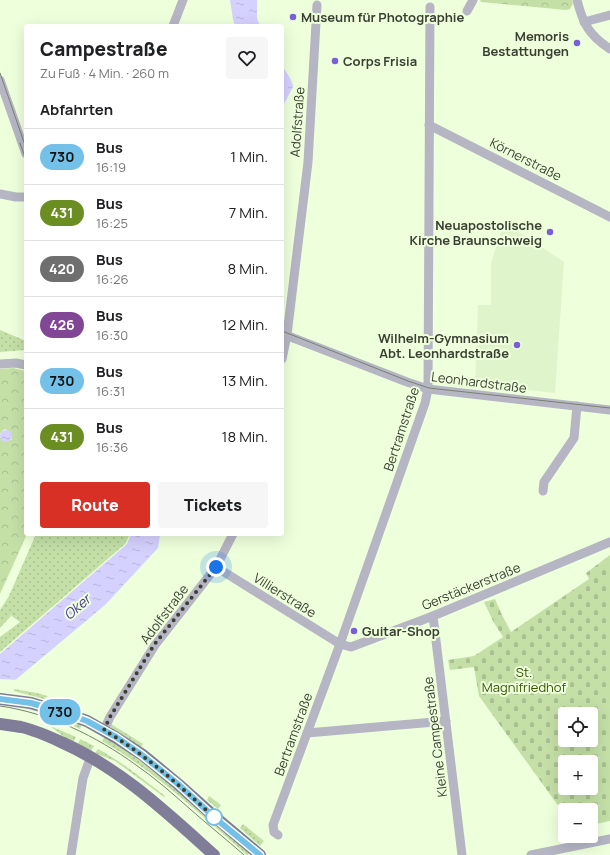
<!DOCTYPE html>
<html lang="de">
<head>
<meta charset="utf-8">
<style>
	:root { --surface:#fff; --page:#f6f6f6; --text:#202124; --muted:#757577; --line:#e0e0e0; --accent:#d93025 }
	body { margin:0; font-family:Manrope,sans-serif; background:var(--page); color:var(--text); height:100vh; display:flex; flex-direction:column; font-size:15px; white-space:nowrap }
	* { box-sizing:border-box; margin:0 }
	p { font-size:13px; color:var(--muted) }
	.icon { flex:none; width:22px; height:22px; fill:none; stroke:currentColor; stroke-width:2; stroke-linecap:round; stroke-linejoin:round }
	.map { position:relative; flex:1; overflow:hidden }
	.sheet { position:absolute; left:24px; top:24px; width:260px; height:512px; display:flex; flex-direction:column; background:var(--surface); border-radius:4px; box-shadow:0 4px 16px #0002 }
	.sheet>* { flex:none }
	.badge { padding:0 8px; border-radius:13px; font-size:14px; line-height:26px }
	.buttons { position:absolute; left:558px; top:707px; display:grid; gap:8px }
	.buttons a { display:grid; place-items:center; width:40px; height:40px; border-radius:4px; background:var(--surface); box-shadow:0 4px 16px #0002; font-size:20px }
	.you { position:absolute; width:20px; height:20px; margin:-10px; border:3px solid #fff; border-radius:50%; background:#1a73e8; box-shadow:0 0 0 6px #1a73e833 }
	.map>.badge { position:absolute; translate:-50% -50%; box-shadow:0 0 0 2px #fff }
	h2 { padding:0 16px; font-size:15px; line-height:36px }
	.round { display:grid; place-items:center; flex:none; width:42px; height:42px; border-radius:4px; background:var(--page) }
	.summary { display:flex; align-items:center; justify-content:space-between; height:68px; padding:0 16px }
	h1 { font-size:19px; font-weight:800; line-height:30px }
	.cta { display:flex; gap:8px; margin-top:auto; padding:8px 16px }
	.cta a { flex:1; height:46px; border-radius:4px; background:var(--accent); color:#fff; font-size:16px; font-weight:800; line-height:46px; text-align:center }
	.cta a+a { background:var(--page); color:var(--text) }
	ul { padding:0; list-style:none }
	li { display:flex; align-items:center; gap:12px; height:56px; padding:0 16px; border-top:1px solid var(--line) }
	li div { flex:1 }
	li b { display:block; font-size:15px }
	li em { font-style:normal }
	li .badge { min-width:44px; font-weight:700; text-align:center }
	.map>svg:first-child { display:block }
	.built { fill:#e0f4cb }
	.grass { fill:url(#grass-dots) }
	.forest { fill:url(#forest-crowns) }
	.cemetery { fill:url(#cemetery-stones); fill-rule:evenodd }
	.water { fill:url(#water-ripples) }
	.pier { fill:#eeffdc }
	.lines { fill:none; stroke-linecap:round; stroke-linejoin:round }
	.minor { stroke:#b6b5c4; stroke-width:9 }
	.major { stroke:#7f7d98; stroke-width:12 }
	.tram { stroke:#78826d; stroke-width:1 }
	.line-casing { stroke:#fff; stroke-width:9 }
	.line { stroke:#73c1e8; stroke-width:6 }
	.walk { stroke:#394032; stroke-width:4; stroke-dasharray:0 7.2 }
	.poi-dot { fill:#775fd9; stroke:#eeffdc; stroke-width:1.5 }
	.stop-dot { fill:#fff; stroke:#73c1e8; stroke-width:2 }
	.labels { text-anchor:middle; stroke-width:4; stroke-linejoin:round; paint-order:stroke }
	.poi-label { font-size:13px; font-weight:bold; fill:#394032; stroke:#eeffdc; text-anchor:start }
	.street-label { font-size:13px; fill:#394032; stroke:#eeffdc }
	.park-label { font-size:13px; fill:#365301; stroke:#eeffdc }
	.water-label { font-size:14px; font-style:italic; fill:#4b3a8e; stroke:#eeffdc }
</style>
</head>
<body>
<div class="map">
<svg width="610" height="855" viewBox="0 0 610 855">
	<defs>
		<pattern id="grass-dots" width="8" height="8" patternUnits="userSpaceOnUse"><rect width="8" height="8" fill="#c4e0a7"/><path d="M2 2h.1M6 6h.1" fill="none" stroke="#a9c190" stroke-width="1.8" stroke-linecap="round"/></pattern>
		<pattern id="forest-crowns" width="20" height="18" patternUnits="userSpaceOnUse"><rect width="20" height="18" fill="#c4e0a7"/><path d="M2 6a3 3 0 1 1 6 0M12 15a3 3 0 1 1 6 0" fill="none" stroke="#a9c190"/></pattern>
		<pattern id="cemetery-stones" width="16" height="16" patternUnits="userSpaceOnUse"><rect width="16" height="16" fill="#c4e0a7"/><path d="M2 7V4a2 2 0 0 1 4 0v3zM10 15v-3a2 2 0 0 1 4 0v3z" fill="#a9c190"/></pattern>
		<pattern id="water-ripples" width="26" height="14" patternUnits="userSpaceOnUse"><rect width="26" height="14" fill="#d5d1fe"/><path d="M2 4q2-2 4 0t4 0M15 11q2-2 4 0t4 0" fill="none" stroke="#b8b4da"/></pattern>
	</defs>
	<rect width="100%" height="100%" fill="#eeffdc"/>
	<polygon class="built" points="504,222 564,262 555,393 475,385 478,305 491,305 491,263"/>
	<g class="grass">
		<polygon points="0,330 26,341 26,347 25,350 0,352"/>
		<polygon points="36,534 130,534 125,544 0,652 0,637 20,622 9,614 11,616 0,628 0,610 9,596"/>
		<polygon points="14,689 37,693 48,696 44,699 14,691"/>
		<polygon points="7,703 39,711 82,723 80,729 63,721 39,712"/>
		<polygon points="111,724 143,744 140,748 114,731 111,728"/>
		<polygon points="50,726 76,737 73,742 67,739"/>
		<path d="M 105,736 L 150,766 L 250,853 L 247,855 C 201,815 156,772 102,741 Z"/>
		<polygon points="80,739 94,746 91,751 78,744"/>
		<path d="M 98,749 C 122,762 143,779 165,796 L 164,797 L 122,766 L 115,761 L 95,753 Z"/>
		<polygon points="209,796 221,805 218,809 207,800"/>
		<polygon points="243,824 264,841 260,846 240,828"/>
	</g>
	<g class="forest">
		<polygon points="480,0 572,0 573,4 570,9 566,10 481,2"/>
		<path d="M 13,368 L 26,371 L 27,534 L 0,594 L 0,435 C 1,442 7,443 12,439 L 6,429 L 3,430 L 0,434 L 0,369 Z"/>
	</g>
	<path class="cemetery" d="M 610,555 L 610,821 L 591,825 L 591,810 L 565,810 L 565,815 L 479,696 L 474,667 L 450,670 L 448,660 L 474,656 L 503,637 L 493,621 L 484,602 L 495,599 L 502,615 L 511,632 L 589,579 L 586,573 ZM 565,714 L 591,714 L 591,740 L 565,740 ZM 565,762 L 591,762 L 591,788 L 565,788 Z"/>
	<g class="water">
		<polygon points="230,0 257,0 257,18 260,26 235,26 233,19"/>
		<path d="M 282,65 C 285,71 293,80 293,87 C 292,89 284,104 282,108 Z"/>
		<circle cx="6" cy="436" r="6"/>
		<polygon points="131,534 160,534 158,548 105,605 13,682 0,714 0,654 75,589 127,544"/>
	</g>
	<polygon class="pier" points="0,679 18,680 15,683 2,715 0,716"/>
	<g class="lines">
		<g class="minor">
			<path d="M 577,0 C 583,24 589,35 610,49"/>
			<polyline points="467,11 473,0"/>
			<polyline points="584,22 610,15"/>
			<polyline points="173,26 183,0"/>
			<polyline points="0,80 26,154"/>
			<polyline points="429,125 610,217"/>
			<polyline points="0,194 16,197 26,197"/>
			<polyline points="283,334 407,382 428,389 610,410"/>
			<polyline points="282,359 287,335 308,162 317,5"/>
			<polyline points="0,364 16,363 26,365"/>
			<polyline points="543,491 544,482 574,438 577,406"/>
			<polyline points="216,567 340,644 351,647 433,616 610,542"/>
			<polyline points="433,616 462,855"/>
			<polyline points="104,730 110,717 155,645 216,567 233,534"/>
			<polyline points="307,733 446,721"/>
			<polyline points="278,835 274,832 273,825 340,644 425,403 428,389 430,7"/>
			<polyline points="71,855 83,778 91,756"/>
			<polyline points="531,855 610,839"/>
		</g>
		<g class="major">
			<polyline points="0,699 31,703 70,715 87,721 115,737 143,755 178,784 215,817 260,855"/>
			<path d="M 0,724 C 7,725 14,726 21,727 C 35,730 48,736 61,742 C 120,768 166,812 214,855"/>
		</g>
		<g class="tram">
			<polyline points="0,73 26,148"/>
			<polyline points="20,143 26,160"/>
			<polyline points="282,331 408,381 429,388 610,408"/>
			<path d="M 0,706 C 49,713 96,736 136,765 C 155,778 173,794 190,809 C 208,825 226,839 244,855"/>
		</g>
	</g>
	<g class="lines">
		<defs>
			<polyline id="line" points="0,699 31,703 62,712 87,721 116,737 142,755 178,784 215,818 260,855"/>
		</defs>
		<use href="#line" class="line-casing"/>
		<use href="#line" class="line"/>
		<path class="walk" d="M 214,817 L 215,818 C 179,785 146,755 104,730 L 110,717 L 154,645 L 216,567"/>
	</g>
	<g class="poi-dot">
		<circle cx="293" cy="17" r="4"/>
		<circle cx="577" cy="43" r="4"/>
		<circle cx="335" cy="61" r="4"/>
		<circle cx="550" cy="232" r="4"/>
		<circle cx="517" cy="345" r="4"/>
		<circle cx="354" cy="631" r="4"/>
	</g>
	<circle class="stop-dot" cx="214" cy="817" r="8"/>
	<g class="labels">
		<g class="poi-label">
			<text x="301" y="22">Museum für Photographie</text>
			<text x="569" y="41" text-anchor="end">Memoris<tspan x="569" dy="15">Bestattungen</tspan></text>
			<text x="343" y="66">Corps Frisia</text>
			<text x="542" y="230" text-anchor="end">Neuapostolische<tspan x="542" dy="15">Kirche Braunschweig</tspan></text>
			<text x="509" y="343" text-anchor="end">Wilhelm-Gymnasium<tspan x="509" dy="15">Abt. Leonhardstraße</tspan></text>
			<text x="362" y="636">Guitar-Shop</text>
		</g>
		<g class="street-label">
			<text transform="translate(297 122) rotate(-86)" y="5">Adolfstraße</text>
			<text transform="translate(526 159) rotate(27)" y="5">Körnerstraße</text>
			<text transform="translate(479 382) rotate(7)" y="5">Leonhardstraße</text>
			<text transform="translate(401 429) rotate(-72)" y="5">Bertramstraße</text>
			<text transform="translate(471 586) rotate(-22)" y="5">Gerstäckerstraße</text>
			<text transform="translate(285 595) rotate(32)" y="5">Villierstraße</text>
			<text transform="translate(164 614) rotate(-53)" y="5">Adolfstraße</text>
			<text transform="translate(293 734) rotate(-70)" y="5">Bertramstraße</text>
			<text transform="translate(435 737) rotate(-97)" y="5">Kleine Campestraße</text>
		</g>
		<g class="park-label">
			<text x="524" y="677">St.<tspan x="524" dy="15">Magnifriedhof</tspan></text>
		</g>
		<g class="water-label">
			<text transform="translate(77 607) rotate(-41)" y="5">Oker</text>
		</g>
	</g>
</svg>
<div class="buttons">
<a><svg class="icon" aria-label="locate" viewBox="0 0 24 24"><circle cx="12" cy="12" r="6"/><path d="M12 2v4M12 18v4M2 12h4M18 12h4"/></svg></a>
<a>+</a>
<a>−</a>
</div>
<div class="you" style="left:216px;top:567px"></div>
<b class="badge" style="left:60px;top:712px;background:#73c1e8;color:#111">730</b>
<section class="sheet">
<div class="summary"><div><h1>Campestraße</h1><p>Zu Fuß · 4 Min. · 260 m</p></div><a class="round"><svg class="icon" aria-label="heart" viewBox="0 0 24 24"><path d="M12 20l-8-8c-3-5 5-10 8-4 3-6 11-1 8 4z"/></svg></a></div>
<h2>Abfahrten</h2>
<ul>
<li><span class="badge" style="background:#73c1e8;color:#111">730</span><div><b>Bus</b><p>16:19</p></div><em>1 Min.</em></li>
<li><span class="badge" style="background:#6b8e23;color:#fff">431</span><div><b>Bus</b><p>16:25</p></div><em>7 Min.</em></li>
<li><span class="badge" style="background:#706f6f;color:#fff">420</span><div><b>Bus</b><p>16:26</p></div><em>8 Min.</em></li>
<li><span class="badge" style="background:#814796;color:#fff">426</span><div><b>Bus</b><p>16:30</p></div><em>12 Min.</em></li>
<li><span class="badge" style="background:#73c1e8;color:#111">730</span><div><b>Bus</b><p>16:31</p></div><em>13 Min.</em></li>
<li><span class="badge" style="background:#6b8e23;color:#fff">431</span><div><b>Bus</b><p>16:36</p></div><em>18 Min.</em></li>
</ul>
<div class="cta"><a>Route</a><a>Tickets</a></div>
</section>
</div>
</body>
</html>
